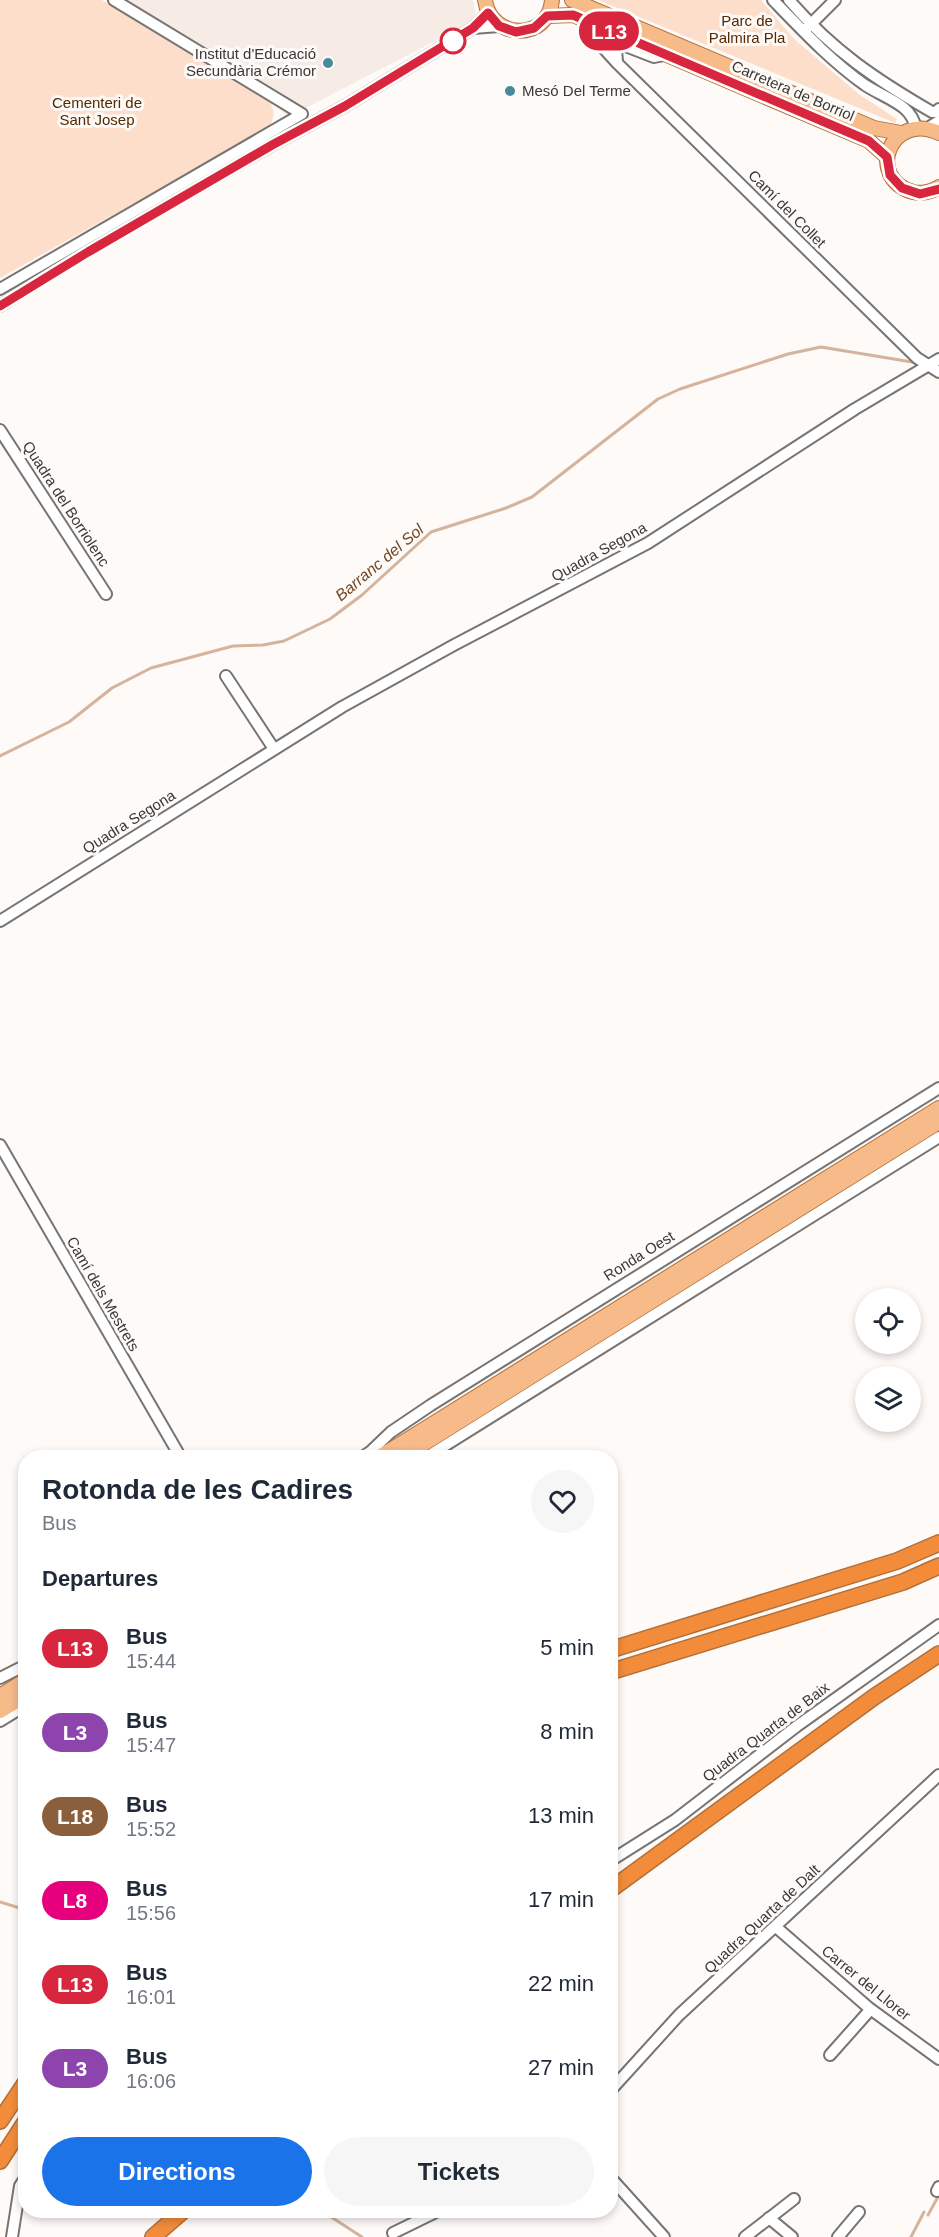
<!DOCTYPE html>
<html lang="en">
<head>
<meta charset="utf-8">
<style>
	:root { --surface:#fff; --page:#f6f6f7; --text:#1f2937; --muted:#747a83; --accent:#1a73e8 }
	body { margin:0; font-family:Arial,sans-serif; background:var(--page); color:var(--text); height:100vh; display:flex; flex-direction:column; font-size:22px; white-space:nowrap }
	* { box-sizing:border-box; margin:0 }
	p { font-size:20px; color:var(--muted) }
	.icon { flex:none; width:33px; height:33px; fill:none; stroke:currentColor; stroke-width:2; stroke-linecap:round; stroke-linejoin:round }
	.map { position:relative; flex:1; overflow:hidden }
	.drawer { position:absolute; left:18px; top:1450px; width:600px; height:768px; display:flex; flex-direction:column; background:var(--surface); border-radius:24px; box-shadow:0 3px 9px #0003 }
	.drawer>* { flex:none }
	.badge { padding:0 12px; border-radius:20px; font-size:21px; line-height:39px }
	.buttons { position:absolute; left:855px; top:1288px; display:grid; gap:12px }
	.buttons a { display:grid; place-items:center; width:66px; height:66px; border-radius:50%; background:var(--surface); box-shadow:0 3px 9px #0003; font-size:30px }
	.map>.badge { position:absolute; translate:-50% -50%; box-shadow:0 0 0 3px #fff }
	h2 { padding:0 24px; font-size:22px; line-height:54px }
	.round { display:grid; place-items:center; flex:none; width:63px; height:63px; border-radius:32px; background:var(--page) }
	.headline { display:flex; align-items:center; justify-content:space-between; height:102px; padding:0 24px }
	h1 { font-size:28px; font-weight:700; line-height:45px }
	.button { display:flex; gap:12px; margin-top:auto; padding:12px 24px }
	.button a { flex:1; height:69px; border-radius:36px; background:var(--accent); color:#fff; font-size:24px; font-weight:700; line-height:69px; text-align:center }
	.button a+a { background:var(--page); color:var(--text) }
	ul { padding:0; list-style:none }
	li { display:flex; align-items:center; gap:18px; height:84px; padding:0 24px }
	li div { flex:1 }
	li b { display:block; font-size:22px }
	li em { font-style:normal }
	li .badge { min-width:66px; font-weight:700; text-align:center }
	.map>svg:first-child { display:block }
	.built { fill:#f6ece5 }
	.green { fill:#fddeca }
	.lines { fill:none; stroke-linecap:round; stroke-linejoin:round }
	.stream { stroke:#d5b39c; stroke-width:3 }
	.minor-casing { stroke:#777472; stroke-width:14 }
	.major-casing { stroke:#b26f39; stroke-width:16 }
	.highway-casing { stroke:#b26f39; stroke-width:18 }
	.minor { stroke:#fff; stroke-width:10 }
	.major { stroke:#f7ba89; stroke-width:14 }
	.highway { stroke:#f28c3a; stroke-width:15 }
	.line-casing { stroke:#fff; stroke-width:14 }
	.line { stroke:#d7263d; stroke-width:9 }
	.stop-dot { fill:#fff; stroke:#d7263d; stroke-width:3 }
	.poi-dot { fill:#498b9c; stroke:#fdfaf8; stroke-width:2 }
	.labels { text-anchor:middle; stroke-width:6; stroke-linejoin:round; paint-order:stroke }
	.park-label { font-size:15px; fill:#552901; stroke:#fdfaf8 }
	.poi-label { font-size:15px; fill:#3a3938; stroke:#fdfaf8; text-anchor:end }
	.street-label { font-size:15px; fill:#3a3938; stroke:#fdfaf8 }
	.water-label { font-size:16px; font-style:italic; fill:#754623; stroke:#fdfaf8 }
</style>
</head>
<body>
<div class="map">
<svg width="939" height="2237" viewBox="0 0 939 2237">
	<rect width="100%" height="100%" fill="#fdfaf8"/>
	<polygon class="built" points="105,0 470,0 474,2 476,20 288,117 267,98"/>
	<g class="green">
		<polygon points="0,0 102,0 270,100 274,114 270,127 0,278"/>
		<polygon points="598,0 761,0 794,39 860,95 897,119 895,123"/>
	</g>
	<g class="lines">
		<g class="stream">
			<polyline points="0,756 69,722 112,688 151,668 233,646 263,645 284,641 330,619 362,595 431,532 506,508 532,497 658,399 680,389 788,354 821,347 918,363"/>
			<polyline points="0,1902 26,1910"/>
			<polyline points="322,2211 362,2237"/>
			<polyline points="928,2215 939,2195"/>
			<polyline points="911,2237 924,2212"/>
		</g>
		<defs>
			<g id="minor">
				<path d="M 773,0 C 802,30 831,61 865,85 C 877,93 893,99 904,108 C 911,114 913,119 916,127"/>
				<path d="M 789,0 C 832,50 875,79 932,112 L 936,112 L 939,109"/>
				<polyline points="592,23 598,42 617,63 917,358 939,372"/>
				<polyline points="473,28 499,26"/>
				<polyline points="805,30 835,0"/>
				<polyline points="617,62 616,49 623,45 654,57 664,55"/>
				<polyline points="928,128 939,121"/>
				<polyline points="0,289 302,114 114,0"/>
				<polyline points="0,306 67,263 272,145 345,106 473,28 488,13"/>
				<polyline points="0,430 106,594"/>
				<polyline points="226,676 274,749"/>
				<polyline points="0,921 342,707 454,645 648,543 855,409 939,359"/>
				<polyline points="0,1145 181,1458"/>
				<polyline points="361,1458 370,1452 391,1432 431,1405 939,1088"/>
				<polyline points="425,1458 939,1137"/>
				<polyline points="0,1678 26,1665"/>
				<polyline points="0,1721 26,1705"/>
				<polyline points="610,1861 675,1820 797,1726 939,1625"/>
				<polyline points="776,1927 869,2008 939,2059"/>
				<polyline points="830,2055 870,2010"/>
				<polyline points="610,2091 679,2015 939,1775"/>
				<polyline points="610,2177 664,2237"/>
				<polyline points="937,2191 939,2187"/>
				<polyline points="769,2218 792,2237"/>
				<polyline points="393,2233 438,2211"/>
				<polyline points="12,2237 20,2186 26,2177"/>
				<polyline points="745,2237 794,2199"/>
				<polyline points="838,2237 859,2212"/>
			</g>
			<g id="major">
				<path d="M 485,0 C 491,41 549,41 552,0"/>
				<polyline points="572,0 874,128 901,133"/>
				<polyline points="547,16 573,15 869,141 887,157"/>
				<path d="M 939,133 C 890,111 865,178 913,192 C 921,194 932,192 939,187"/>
				<polyline points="378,1458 939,1108"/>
				<polyline points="401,1458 939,1122"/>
				<polyline points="0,1696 26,1680"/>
				<polyline points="0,1711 26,1695"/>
			</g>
			<g id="highway">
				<polyline points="610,1650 897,1561 939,1543"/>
				<polyline points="610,1672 903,1582 939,1566"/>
				<polyline points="610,1890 874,1697 939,1654"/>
				<polyline points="0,2121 26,2082"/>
				<polyline points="0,2161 26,2121"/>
				<polyline points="153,2237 183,2211"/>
			</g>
		</defs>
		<use href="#minor" class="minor-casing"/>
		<use href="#major" class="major-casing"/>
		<use href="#highway" class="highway-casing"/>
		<use href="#minor" class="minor"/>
		<use href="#major" class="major"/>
		<use href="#highway" class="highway"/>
	</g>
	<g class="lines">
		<defs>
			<polyline id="line" points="0,306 88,252 272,145 345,106 473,28 488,13 499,26 516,32 534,28 547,16 573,15 869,141 887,157 890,175 902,188 920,194 939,189"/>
		</defs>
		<use href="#line" class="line-casing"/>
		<use href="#line" class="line"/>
	</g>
	<circle class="stop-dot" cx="453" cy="41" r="12"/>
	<g class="poi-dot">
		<circle cx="328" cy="63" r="6"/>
		<circle cx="510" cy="91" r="6"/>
	</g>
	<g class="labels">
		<g class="park-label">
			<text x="747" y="26">Parc de<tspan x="747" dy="17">Palmira Pla</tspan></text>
			<text x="97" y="108">Cementeri de<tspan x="97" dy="17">Sant Josep</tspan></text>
		</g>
		<g class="poi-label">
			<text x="316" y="59">Institut d'Educació<tspan x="316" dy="17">Secundària Crémor</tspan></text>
			<text x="522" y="96" text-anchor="start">Mesó Del Terme</text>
		</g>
		<g class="street-label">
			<text transform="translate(793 91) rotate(23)" y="5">Carretera de Borriol</text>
			<text transform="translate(787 209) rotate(45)" y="5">Camí del Collet</text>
			<text transform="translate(66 504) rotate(57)" y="5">Quadra del Borriolenc</text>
			<text transform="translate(599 552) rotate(-29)" y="5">Quadra Segona</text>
			<text transform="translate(129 822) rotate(-32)" y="5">Quadra Segona</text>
			<text transform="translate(639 1256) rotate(-32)" y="5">Ronda Oest</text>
			<text transform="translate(103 1294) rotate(60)" y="5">Camí dels Mestrets</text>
			<text transform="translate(766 1732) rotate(-37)" y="5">Quadra Quarta de Baix</text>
			<text transform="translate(762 1919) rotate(-43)" y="5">Quadra Quarta de Dalt</text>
			<text transform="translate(866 1983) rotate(39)" y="5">Carrer del Llorer</text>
		</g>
		<g class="water-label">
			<text transform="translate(379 562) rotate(-40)" y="6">Barranc del Sol</text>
		</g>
	</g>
</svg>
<div class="buttons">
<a><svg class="icon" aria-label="locate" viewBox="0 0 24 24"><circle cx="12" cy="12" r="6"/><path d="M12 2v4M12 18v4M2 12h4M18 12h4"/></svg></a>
<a><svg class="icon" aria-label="layers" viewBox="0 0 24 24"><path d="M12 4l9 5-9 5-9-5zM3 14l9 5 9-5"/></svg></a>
</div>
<b class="badge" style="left:609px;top:31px;background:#d7263d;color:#fff">L13</b>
<section class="drawer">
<div class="headline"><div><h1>Rotonda de les Cadires</h1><p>Bus</p></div><a class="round"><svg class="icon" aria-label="heart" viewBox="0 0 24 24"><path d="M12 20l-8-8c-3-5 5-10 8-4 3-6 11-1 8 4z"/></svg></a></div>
<h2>Departures</h2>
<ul>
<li><span class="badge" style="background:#d7263d;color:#fff">L13</span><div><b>Bus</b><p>15:44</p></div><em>5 min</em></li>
<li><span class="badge" style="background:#8e44ad;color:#fff">L3</span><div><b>Bus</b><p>15:47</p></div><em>8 min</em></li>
<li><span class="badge" style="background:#8b5e3c;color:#fff">L18</span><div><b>Bus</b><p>15:52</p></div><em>13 min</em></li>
<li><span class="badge" style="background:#e6007e;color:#fff">L8</span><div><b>Bus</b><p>15:56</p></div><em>17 min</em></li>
<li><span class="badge" style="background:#d7263d;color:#fff">L13</span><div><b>Bus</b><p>16:01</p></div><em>22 min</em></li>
<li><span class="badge" style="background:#8e44ad;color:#fff">L3</span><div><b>Bus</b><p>16:06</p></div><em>27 min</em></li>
</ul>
<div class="button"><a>Directions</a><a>Tickets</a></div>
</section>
</div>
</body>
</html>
